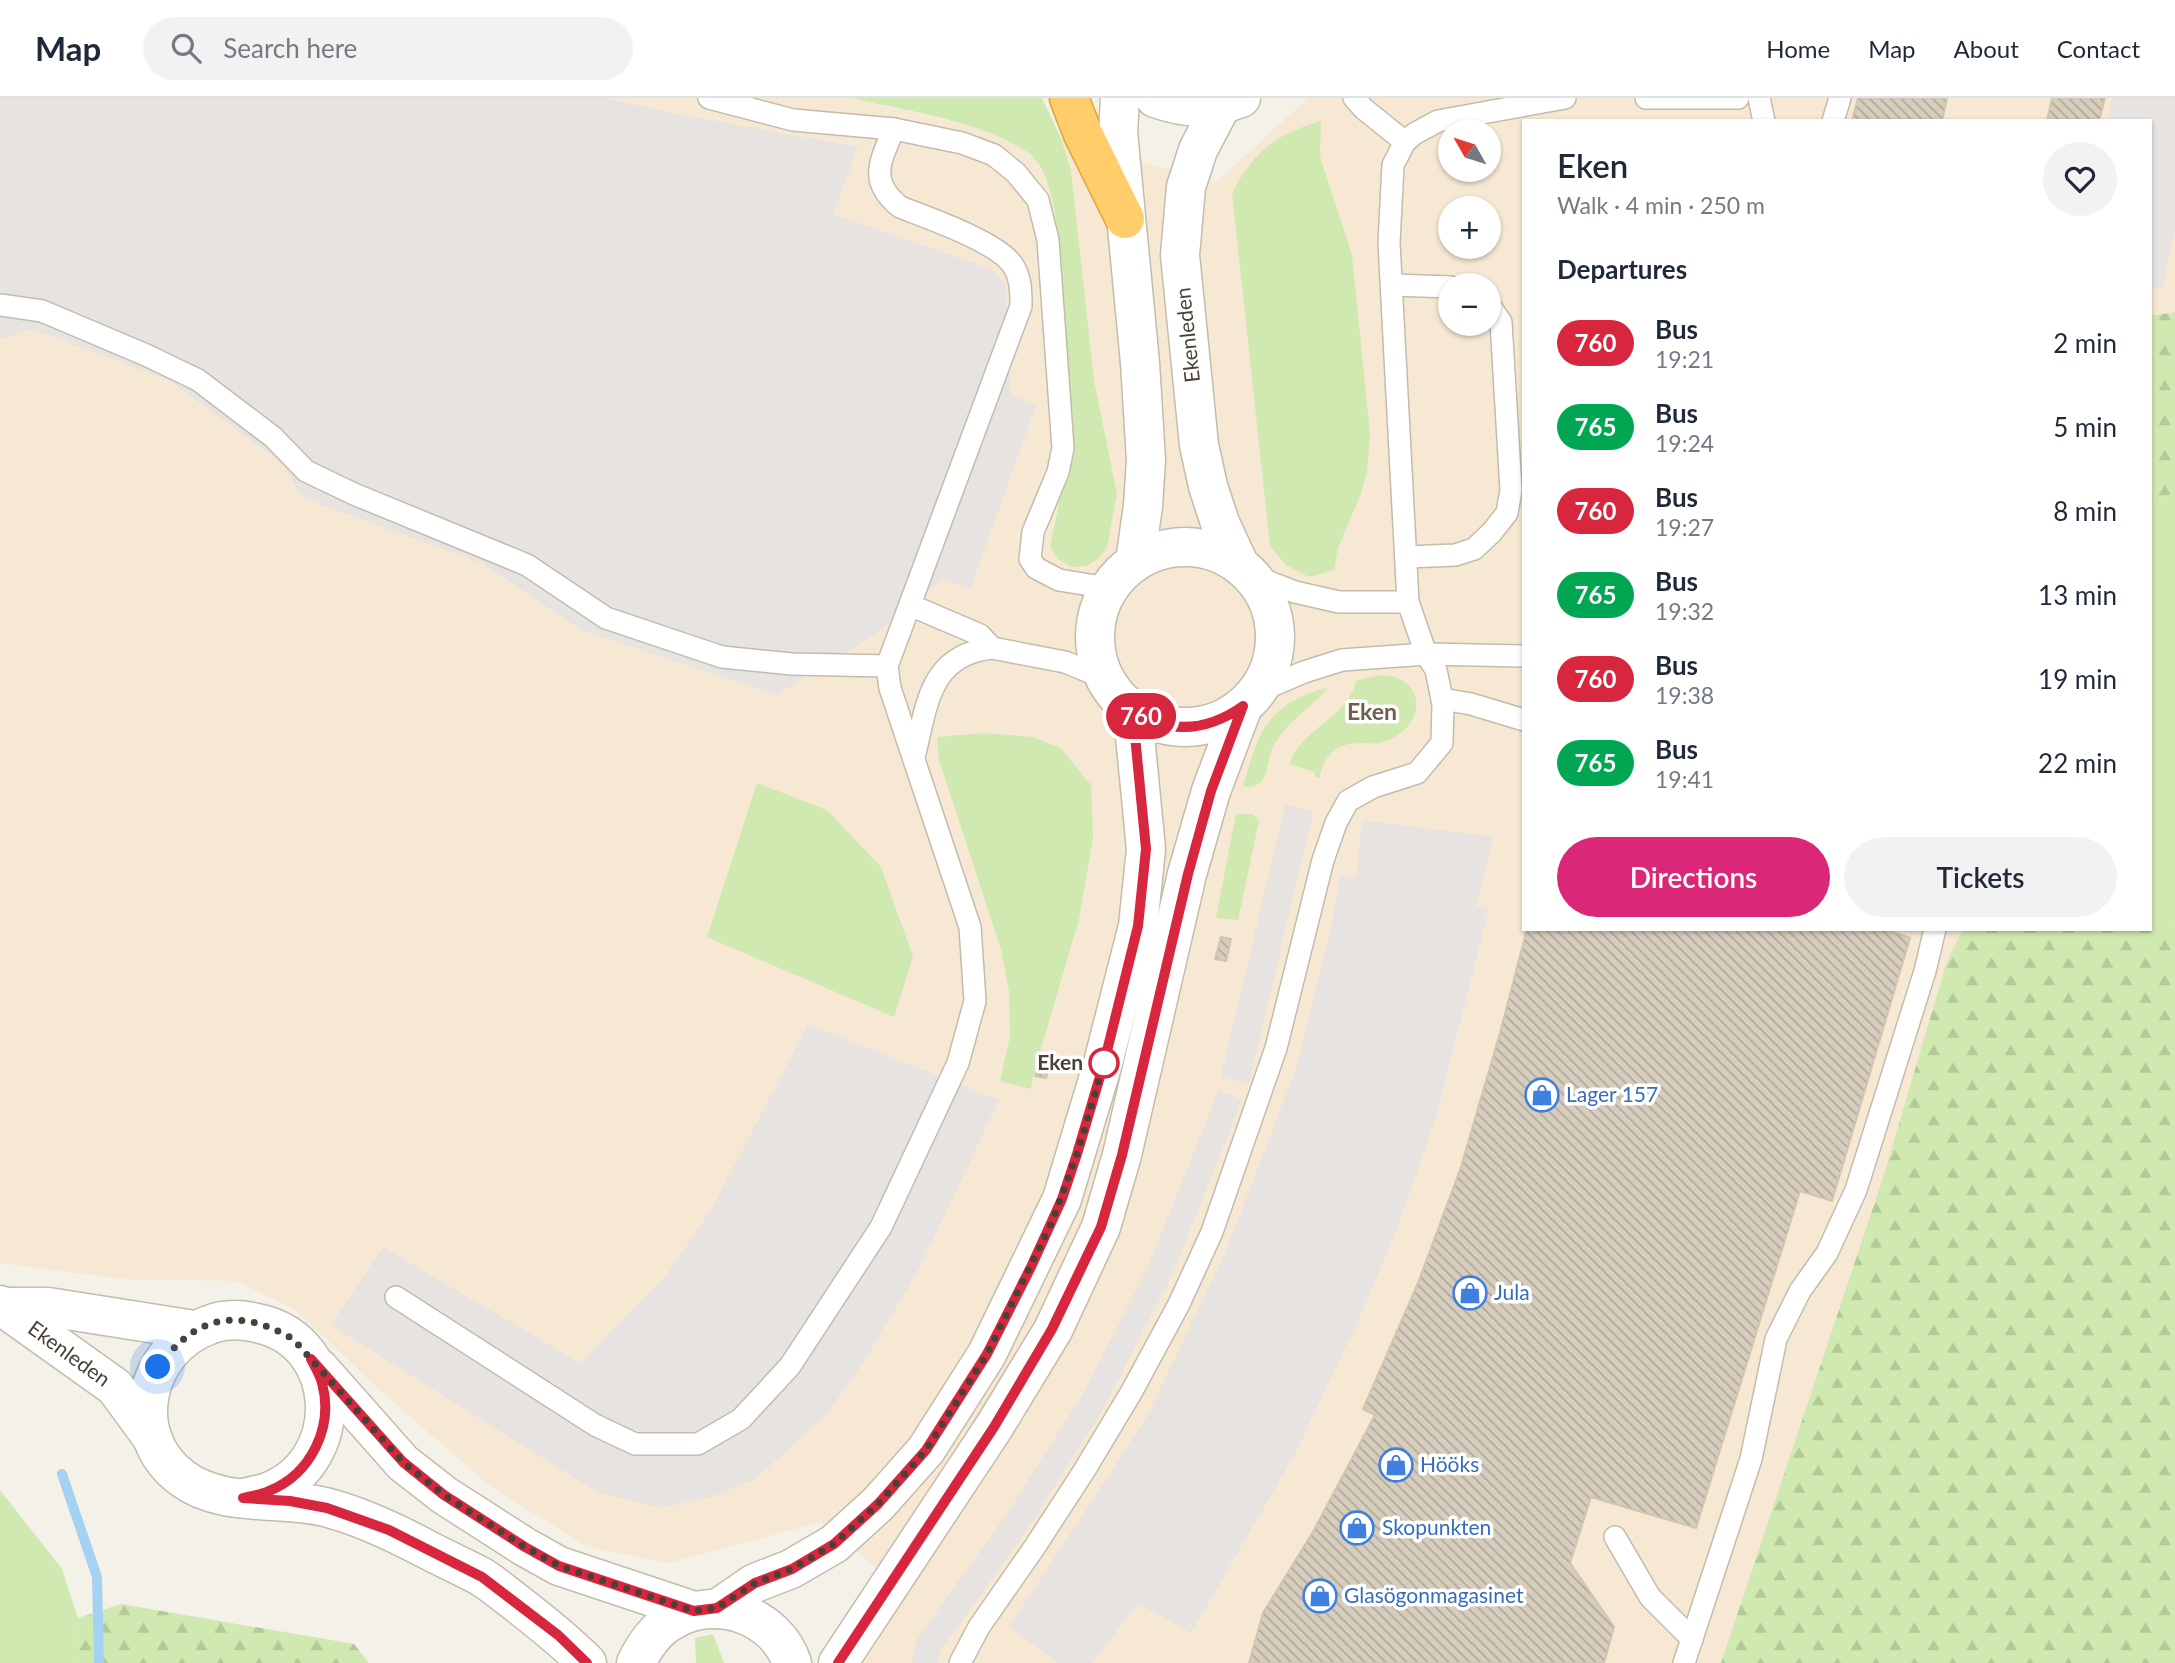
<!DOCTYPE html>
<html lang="en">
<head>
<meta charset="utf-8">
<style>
	:root { --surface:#fff; --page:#f2f2f3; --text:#1f2937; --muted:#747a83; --line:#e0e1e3; --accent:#db2777 }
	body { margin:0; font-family:Lato,sans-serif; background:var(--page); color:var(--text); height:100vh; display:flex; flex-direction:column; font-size:26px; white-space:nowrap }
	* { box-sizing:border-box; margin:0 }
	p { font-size:23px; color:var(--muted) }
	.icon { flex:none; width:38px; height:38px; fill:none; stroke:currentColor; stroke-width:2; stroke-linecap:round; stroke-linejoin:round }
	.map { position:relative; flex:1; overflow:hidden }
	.side { position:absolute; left:1522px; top:21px; width:630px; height:812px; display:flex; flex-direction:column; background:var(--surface); border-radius:0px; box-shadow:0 2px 5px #0004 }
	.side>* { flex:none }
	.badge { padding:0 14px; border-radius:23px; font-size:24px; line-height:46px }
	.needle { width:46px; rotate:309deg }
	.buttons { position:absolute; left:1438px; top:21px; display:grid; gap:14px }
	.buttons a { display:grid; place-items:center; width:63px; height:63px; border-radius:50%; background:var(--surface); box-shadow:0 2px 5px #0004; font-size:35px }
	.you { position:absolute; width:35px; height:35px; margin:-18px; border:5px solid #fff; border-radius:50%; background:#1a73e8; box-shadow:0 0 0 10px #1a73e833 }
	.map>.badge { position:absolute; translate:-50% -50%; box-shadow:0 0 0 4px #fff }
	h2 { padding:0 35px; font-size:26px; line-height:63px }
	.round { display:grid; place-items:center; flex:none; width:74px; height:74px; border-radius:37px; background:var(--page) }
	.headline { display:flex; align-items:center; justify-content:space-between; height:119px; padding:0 35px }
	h1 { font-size:33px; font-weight:600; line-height:52px }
	.cta { display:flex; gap:14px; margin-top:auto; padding:14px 35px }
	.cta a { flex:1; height:80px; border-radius:42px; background:var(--accent); color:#fff; font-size:28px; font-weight:600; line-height:80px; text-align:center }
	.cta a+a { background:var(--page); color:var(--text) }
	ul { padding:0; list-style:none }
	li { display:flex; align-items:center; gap:21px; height:84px; padding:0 35px }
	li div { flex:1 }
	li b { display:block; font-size:26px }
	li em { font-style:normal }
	li .badge { min-width:77px; font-weight:700; text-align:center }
	header { display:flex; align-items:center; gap:42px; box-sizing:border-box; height:98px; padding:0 35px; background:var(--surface); border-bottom:2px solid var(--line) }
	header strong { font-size:33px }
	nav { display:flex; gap:38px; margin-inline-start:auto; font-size:24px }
	.search { width:490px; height:63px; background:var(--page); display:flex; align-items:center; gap:18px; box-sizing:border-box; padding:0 24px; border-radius:38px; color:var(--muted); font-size:26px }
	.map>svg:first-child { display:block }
	.commercial { fill:#f6e8d3; fill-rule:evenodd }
	.green { fill:#d0e9b0 }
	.forest { fill:url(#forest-firs) }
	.parking { fill:#e6e3e0 }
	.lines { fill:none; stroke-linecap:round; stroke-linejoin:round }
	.stream { stroke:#a4d2f2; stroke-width:10 }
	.building { fill:url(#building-back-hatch); stroke:#d1c5b0; stroke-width:2 }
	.service-casing { stroke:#c3bcad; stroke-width:24 }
	.tertiary-casing { stroke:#c3bcad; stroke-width:41 }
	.motorway-casing { stroke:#e1a336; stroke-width:41 }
	.service { stroke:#fff; stroke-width:21 }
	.tertiary { stroke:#fff; stroke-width:38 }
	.motorway { stroke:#ffcd69; stroke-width:38 }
	.line-casing { stroke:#fff; stroke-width:16 }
	.line { stroke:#d7263d; stroke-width:10 }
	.walk { stroke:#484137; stroke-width:7; stroke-dasharray:0 12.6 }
	.stop-dot { fill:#fff; stroke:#d7263d; stroke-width:3.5 }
	.labels { text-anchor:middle; stroke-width:7; stroke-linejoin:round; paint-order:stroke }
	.street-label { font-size:21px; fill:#484137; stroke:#fff }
	.stop-label { font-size:21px; font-weight:bold; fill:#484137; stroke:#fff; text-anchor:end }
	.shop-label { font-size:21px; fill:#366cbe; stroke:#fff; text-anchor:start }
	.neighbourhood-label { font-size:23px; font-weight:bold; fill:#6b5f4d; stroke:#fff }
</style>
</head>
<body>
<header>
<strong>Map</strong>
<div class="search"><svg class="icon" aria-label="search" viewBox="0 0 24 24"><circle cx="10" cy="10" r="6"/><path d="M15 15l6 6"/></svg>Search here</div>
<nav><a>Home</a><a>Map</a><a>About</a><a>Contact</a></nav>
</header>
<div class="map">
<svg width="2175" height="1565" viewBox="0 0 2175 1565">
	<defs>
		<pattern id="forest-firs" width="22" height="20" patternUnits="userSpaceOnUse" patternTransform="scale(1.75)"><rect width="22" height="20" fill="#d0e9b0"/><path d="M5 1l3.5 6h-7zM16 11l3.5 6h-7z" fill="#b4c998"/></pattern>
		<pattern id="building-back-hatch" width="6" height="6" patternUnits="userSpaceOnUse" patternTransform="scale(1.75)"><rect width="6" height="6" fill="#d6cdbd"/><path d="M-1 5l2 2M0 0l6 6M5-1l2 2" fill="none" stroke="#b0a89a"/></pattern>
	</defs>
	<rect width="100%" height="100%" fill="#f4f1e8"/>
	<path class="commercial" d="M 0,0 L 852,0 L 970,28 L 1012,43 L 1036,62 L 1048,86 L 1055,115 L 1072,341 L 1053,430 L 1107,450 L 1117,396 L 1094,282 L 1071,72 L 1061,40 L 1215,85 L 1308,0 L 2175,0 L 2175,214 L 2151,218 L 2151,23 L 1524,23 L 1524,831 L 1963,831 L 1947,864 L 1882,1083 L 1721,1565 L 864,1565 L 907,1496 L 821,1424 L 669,1465 L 588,1449 L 491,1389 L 374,1287 L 296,1212 L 236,1183 L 122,1181 L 0,1165 ZM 1451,33 L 1489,33 L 1489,72 L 1451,72 ZM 1451,110 L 1489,110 L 1489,149 L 1451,149 ZM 1451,187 L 1489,187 L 1489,226 L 1451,226 Z"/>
	<g class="green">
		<path d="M 852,0 L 1042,0 L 1061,40 L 1071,72 L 1094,282 L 1117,396 L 1107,450 L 1099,460 L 1087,468 L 1072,469 L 1058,461 L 1050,449 L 1072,341 L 1055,115 C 1051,97 1047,74 1034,60 C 998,26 901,12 852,0 Z"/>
		<path d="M 1321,23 L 1320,58 L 1352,157 L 1370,336 L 1367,374 L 1360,398 L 1338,450 L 1334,472 L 1309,479 L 1286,467 L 1270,448 L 1232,95 C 1254,53 1276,36 1321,23 Z"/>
		<polygon points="2175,392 2175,827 2151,817 2151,413"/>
		<path d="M 1382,577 C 1393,578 1404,580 1411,590 C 1427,613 1405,638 1383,644 C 1368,648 1354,642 1340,649 C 1326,657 1323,666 1319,680 L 1315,679 L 1315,674 L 1289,666 C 1303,628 1350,619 1356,582 Z"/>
		<path d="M 1329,589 C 1312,609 1289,622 1275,645 C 1263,664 1273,691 1243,689 C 1258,632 1269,605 1329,589 Z"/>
		<polygon points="984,635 1033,639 1061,650 1091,687 1093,740 1079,821 1033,978 1031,991 1000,983 1010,938 1009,893 1001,851 939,662 937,639"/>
		<polygon points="757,685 827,712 881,769 913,859 894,919 707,839"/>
		<polygon points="1236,716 1253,716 1259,723 1238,822 1216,820"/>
		<polygon points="0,1392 62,1471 78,1520 74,1565 0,1565"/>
		<polygon points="713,1536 724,1565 696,1565 695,1540"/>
	</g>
	<g class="forest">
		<polygon points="2175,214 2175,392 2151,413 2151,218"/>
		<polygon points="2151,817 2175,827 2175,1565 1721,1565 1882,1083 1947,863 1963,831 2151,831"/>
		<polygon points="121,1506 354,1546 369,1565 74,1565 78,1520"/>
	</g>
	<g class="parking">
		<polygon points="0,0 604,0 677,16 858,49 833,116 993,172 1006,188 1010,297 1036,307 970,492 944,480 876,536 776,597 582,532 482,465 303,400 282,365 167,281 32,231 0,241"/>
		<polygon points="2113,0 2175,0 2175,131 2162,192 2151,189 2151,23 2108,23"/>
		<polygon points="1285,707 1313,714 1249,986 1221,979"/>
		<polygon points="1362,722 1493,739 1476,808 1489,810 1437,1016 1397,1131 1362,1214 1295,1356 1191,1535 1138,1505 1093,1565 1059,1565 1009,1529 1145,1322 1225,1156 1296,971 1331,830 1340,777 1356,781"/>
		<polygon points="808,926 999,1002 920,1169 862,1266 826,1317 755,1381 717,1397 663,1410 597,1394 331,1227 383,1149 580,1265 667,1177 714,1107"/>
		<polygon points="1219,992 1242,1002 1173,1175 1105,1308 1027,1432 941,1552 938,1565 912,1565 917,1541 1005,1419 1083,1296 1146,1173"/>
	</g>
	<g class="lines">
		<polyline class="stream" points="62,1376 97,1479 99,1565"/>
	</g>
	<g class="building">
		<polygon points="1858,0 1947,0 1942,23 1852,23"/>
		<polygon points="2052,0 2105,0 2099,23 2047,23"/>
		<polygon points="1527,831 1884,831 1910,840 1832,1103 1800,1093 1696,1430 1591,1399 1570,1465 1614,1529 1604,1565 1249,1565 1263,1515 1314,1432 1375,1317 1363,1311 1418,1185 1460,1072 1500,935"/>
		<polygon points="1221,839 1231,841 1226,863 1215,861"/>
		<polygon points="1041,956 1052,959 1046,980 1035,978"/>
	</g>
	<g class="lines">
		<defs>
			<g id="service">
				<polyline points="709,0 793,22 894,31 962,45 994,57 1016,75 1038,102 1048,142 1063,350 1058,374 1033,434 1030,461 1036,470 1059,482 1108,490"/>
				<polyline points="1354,0 1364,11 1405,44"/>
				<polyline points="1646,0 1738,0"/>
				<polyline points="1759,0 1764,23"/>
				<polyline points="1833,23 1840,0"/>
				<polyline points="1392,187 1451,189"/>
				<polyline points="0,207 42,213 146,257 198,282 273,339 306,373 354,396 527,467 606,520 722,559 792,566 887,568"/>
				<polyline points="1407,459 1455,457 1474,451 1492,434 1507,415 1511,392 1501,224 1489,207"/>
				<polyline points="1251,477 1295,494 1339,504 1408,504"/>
				<polyline points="910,507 980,537 992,550"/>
				<polyline points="1257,594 1304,574 1342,562 1426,556 1524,558"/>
				<polyline points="1442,601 1471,606 1524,622"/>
				<path d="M 914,659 C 927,609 928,557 992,550 L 1065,564 L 1104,580"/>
				<path d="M 396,1199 L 595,1327 L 635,1346 L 698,1346 L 741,1321 L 790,1268 L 881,1129 L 958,965 L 975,903 L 970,829 L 903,629 L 890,590 L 887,568 L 1021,208 C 1021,193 1021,179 1012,166 C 995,143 928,120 900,109 C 868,83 880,64 894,31"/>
				<polyline points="1615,1439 1650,1499 1692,1541"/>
				<polyline points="960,1565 979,1529 1034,1450 1084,1373 1132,1293 1179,1206 1212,1134 1276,950 1323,762 1336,725 1348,703 1373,689 1417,675 1442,645 1443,606 1436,572 1426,556 1408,504 1389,145 1393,67 1405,44 1414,36 1438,23 1565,0"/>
				<polyline points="1684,1565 1751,1361 1776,1241 1800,1193 1827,1155 1856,1092 1925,873 1935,831"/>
			</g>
			<g id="tertiary">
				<polyline points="1120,0 1118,34 1140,265 1146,362 1143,408 1135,464"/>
				<path d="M 1155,0 C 1186,11 1210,12 1241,0"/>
				<polyline points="1221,8 1198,52 1186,89 1180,157 1199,347 1208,388 1220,425 1239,466"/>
				<circle cx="1185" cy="539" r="90"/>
				<polyline points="0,1207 115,1289 153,1341"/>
				<polyline points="4,1209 48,1209 194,1232"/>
				<polyline points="319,1270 403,1365 444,1397 525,1449 559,1468 694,1513"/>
				<path d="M 243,1400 C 251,1398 260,1397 268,1394 C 347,1364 343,1246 261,1226 C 243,1221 226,1220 209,1227 C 145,1250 124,1337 182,1380 C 222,1410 279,1398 325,1409 C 361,1418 396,1435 428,1452 C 445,1461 463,1469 480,1478 C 492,1485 503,1495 514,1503 C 540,1523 564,1542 587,1565"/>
				<polyline points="717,1511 755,1485 791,1471 834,1446 878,1406 926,1352 987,1256 1062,1101 1103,965 1138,828 1146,751 1135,638 1122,605"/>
				<path d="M 636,1565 C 645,1547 656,1530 675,1521 C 718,1497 776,1518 792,1565"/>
				<polyline points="838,1565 994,1329 1053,1232 1101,1129 1122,1057 1187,776 1211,693 1243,608"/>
			</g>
			<polyline id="motorway" points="1069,0 1083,36 1125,121"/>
		</defs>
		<use href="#service" class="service-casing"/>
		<use href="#tertiary" class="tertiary-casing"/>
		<use href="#motorway" class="motorway-casing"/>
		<use href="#service" class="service"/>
		<use href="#tertiary" class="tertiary"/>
		<use href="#motorway" class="motorway"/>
	</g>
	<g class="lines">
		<defs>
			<path id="line" d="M 587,1565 L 558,1537 L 482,1479 L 389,1432 L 327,1410 L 290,1403 L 243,1400 C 251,1398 261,1397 269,1393 C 311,1376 334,1329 322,1285 C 320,1277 315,1269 311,1261 L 403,1364 L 444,1397 L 525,1449 L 559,1468 L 694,1513 L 717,1510 L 755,1485 L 792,1471 L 834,1446 L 878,1406 L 926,1352 L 987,1256 L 1031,1169 L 1062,1101 L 1077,1056 L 1104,965 L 1138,828 L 1146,751 L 1135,638 L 1122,605 C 1162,636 1202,637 1243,608 L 1211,693 L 1188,776 L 1122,1057 L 1101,1129 L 1052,1231 L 994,1329 L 838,1565"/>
		</defs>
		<use href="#line" class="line-casing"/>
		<use href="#line" class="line"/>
		<path class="walk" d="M 158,1269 C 196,1217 238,1209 293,1241 L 403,1364 L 444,1397 L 525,1449 L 559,1468 L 694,1513 L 717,1510 L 755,1485 L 792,1471 L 834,1446 L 878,1406 L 926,1352 L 987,1256 L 1052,1124 L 1077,1056 L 1104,965"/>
	</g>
	<defs>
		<symbol id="shop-ring" viewBox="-11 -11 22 22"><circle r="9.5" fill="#fff" stroke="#3f7fe0" stroke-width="1.5"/><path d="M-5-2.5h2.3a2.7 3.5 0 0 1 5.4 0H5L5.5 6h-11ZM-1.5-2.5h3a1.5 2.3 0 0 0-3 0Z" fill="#3f7fe0"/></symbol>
	</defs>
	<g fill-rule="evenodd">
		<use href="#shop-ring" x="1523" y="978" width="38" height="38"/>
		<use href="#shop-ring" x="1451" y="1176" width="38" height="38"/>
		<use href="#shop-ring" x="1377" y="1348" width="38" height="38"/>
		<use href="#shop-ring" x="1338" y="1411" width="38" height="38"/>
		<use href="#shop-ring" x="1301" y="1479" width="38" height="38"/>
	</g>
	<circle class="stop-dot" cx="1104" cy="965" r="14"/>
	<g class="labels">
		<g class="street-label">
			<text transform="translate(1188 237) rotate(-96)" y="7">Ekenleden</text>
			<text transform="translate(69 1256) rotate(36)" y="7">Ekenleden</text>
		</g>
		<g class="stop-label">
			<text x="1083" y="972">Eken</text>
		</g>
		<g class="shop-label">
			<text x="1566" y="1004">Lager 157</text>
			<text x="1494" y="1202">Jula</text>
			<text x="1420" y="1374">Hööks</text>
			<text x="1382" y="1437">Skopunkten</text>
			<text x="1344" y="1505">Glasögonmagasinet</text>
		</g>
		<g class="neighbourhood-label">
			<text x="1372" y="622">Eken</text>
		</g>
	</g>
</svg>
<div class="buttons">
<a><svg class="needle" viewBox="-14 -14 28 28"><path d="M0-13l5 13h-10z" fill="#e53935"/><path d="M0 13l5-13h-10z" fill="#747a83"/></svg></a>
<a>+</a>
<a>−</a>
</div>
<div class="you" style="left:158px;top:1269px"></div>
<b class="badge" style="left:1141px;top:618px;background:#d7263d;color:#fff">760</b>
<section class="side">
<div class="headline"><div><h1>Eken</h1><p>Walk · 4 min · 250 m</p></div><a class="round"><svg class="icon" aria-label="heart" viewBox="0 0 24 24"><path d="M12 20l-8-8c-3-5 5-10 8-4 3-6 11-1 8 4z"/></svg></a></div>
<h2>Departures</h2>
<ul>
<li><span class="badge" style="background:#d7263d;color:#fff">760</span><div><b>Bus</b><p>19:21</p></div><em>2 min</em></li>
<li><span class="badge" style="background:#00a651;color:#fff">765</span><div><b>Bus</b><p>19:24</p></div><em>5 min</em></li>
<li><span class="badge" style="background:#d7263d;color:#fff">760</span><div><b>Bus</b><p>19:27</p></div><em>8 min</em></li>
<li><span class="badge" style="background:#00a651;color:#fff">765</span><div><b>Bus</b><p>19:32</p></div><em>13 min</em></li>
<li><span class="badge" style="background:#d7263d;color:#fff">760</span><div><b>Bus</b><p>19:38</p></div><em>19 min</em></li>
<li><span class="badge" style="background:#00a651;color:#fff">765</span><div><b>Bus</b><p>19:41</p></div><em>22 min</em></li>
</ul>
<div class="cta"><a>Directions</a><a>Tickets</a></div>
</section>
</div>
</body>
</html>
